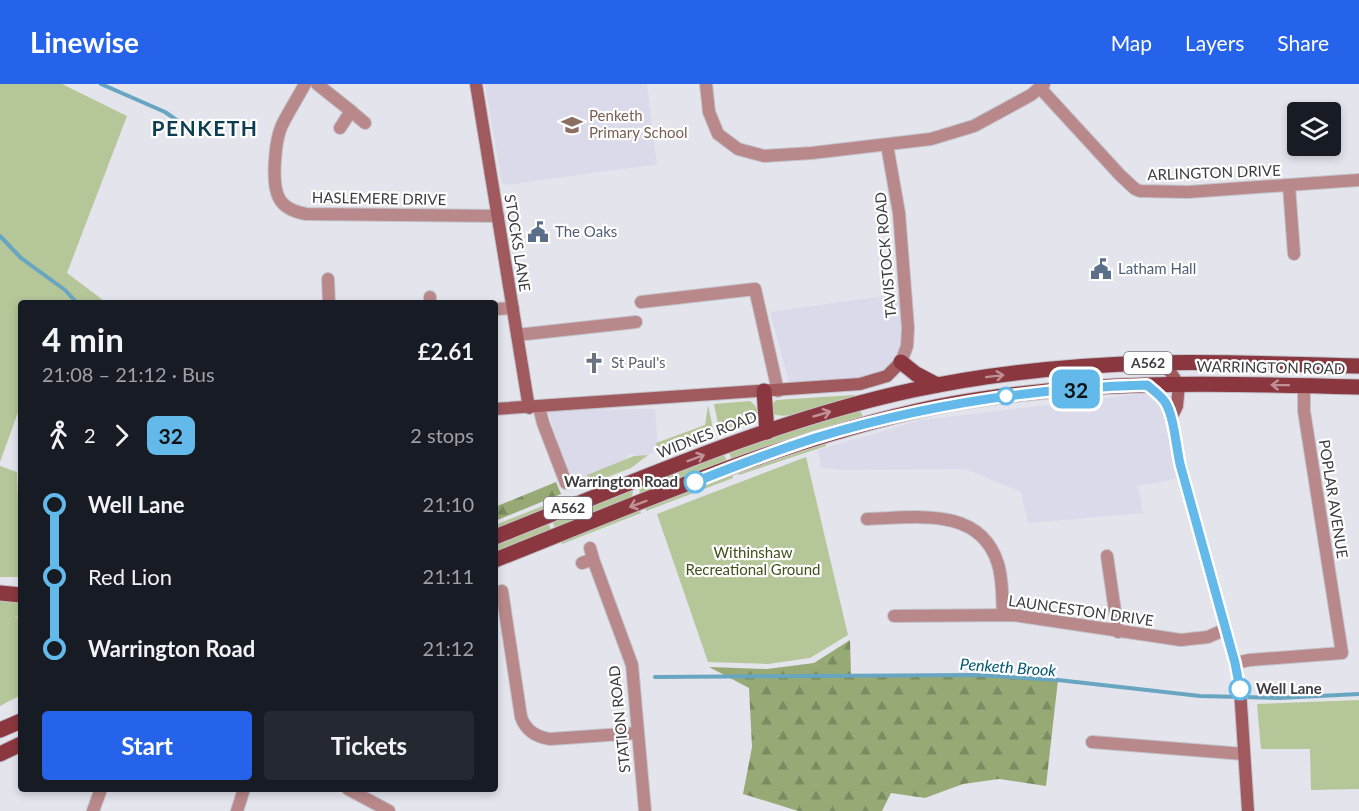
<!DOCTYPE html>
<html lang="en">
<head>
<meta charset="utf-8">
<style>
	:root { --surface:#171b24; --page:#242831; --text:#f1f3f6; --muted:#9ea1a6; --accent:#2563eb }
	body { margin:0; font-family:Lato,sans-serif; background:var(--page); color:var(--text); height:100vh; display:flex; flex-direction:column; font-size:22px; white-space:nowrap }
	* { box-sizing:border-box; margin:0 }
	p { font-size:20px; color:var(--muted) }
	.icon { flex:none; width:33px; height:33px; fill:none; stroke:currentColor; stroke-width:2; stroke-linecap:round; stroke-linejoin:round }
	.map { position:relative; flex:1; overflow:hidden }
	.drawer { position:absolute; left:18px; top:216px; width:480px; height:492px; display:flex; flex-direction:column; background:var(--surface); border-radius:6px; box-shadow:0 3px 9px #0003 }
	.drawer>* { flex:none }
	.badge { padding:0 12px; border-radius:9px; font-size:21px; line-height:39px }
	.tools { position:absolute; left:1287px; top:18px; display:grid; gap:12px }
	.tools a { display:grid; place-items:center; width:54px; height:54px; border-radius:6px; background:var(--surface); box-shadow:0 3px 9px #0003; font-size:30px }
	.map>.badge { position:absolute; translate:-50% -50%; box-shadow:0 0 0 3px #fff }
	.legs { display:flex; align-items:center; gap:9px; height:66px; padding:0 24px; font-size:20px }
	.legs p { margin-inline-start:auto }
	.head { display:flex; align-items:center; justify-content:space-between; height:102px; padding:0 24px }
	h1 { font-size:33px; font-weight:700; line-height:45px }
	.cta { display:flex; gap:12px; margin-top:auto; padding:12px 24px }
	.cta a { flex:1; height:69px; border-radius:6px; background:var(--accent); color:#fff; font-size:24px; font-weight:700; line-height:69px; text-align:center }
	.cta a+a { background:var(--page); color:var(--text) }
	ul { padding:0 24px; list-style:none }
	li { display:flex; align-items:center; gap:21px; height:72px; font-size:22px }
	li i { display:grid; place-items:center; width:9px; height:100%; margin:0 8px; background:currentColor }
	li i::after { content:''; width:15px; height:15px; margin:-8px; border:4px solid; border-radius:50%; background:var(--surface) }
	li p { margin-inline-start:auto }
	li:first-child i { background:linear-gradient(#0000 50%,currentColor 0) }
	li:last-child i { background:linear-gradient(currentColor 50%,#0000 0) }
	header { display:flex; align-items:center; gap:36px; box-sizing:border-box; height:84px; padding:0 30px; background:var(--accent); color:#fff }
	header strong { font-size:28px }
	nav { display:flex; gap:33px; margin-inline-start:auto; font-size:21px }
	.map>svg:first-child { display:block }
	.built { fill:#dadaeb }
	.green { fill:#b5c699 }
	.forest { fill:url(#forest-firs) }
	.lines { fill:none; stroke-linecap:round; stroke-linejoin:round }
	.stream { stroke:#68a5c0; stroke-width:4 }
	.street-casing { stroke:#c2c2ca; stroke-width:14 }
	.secondary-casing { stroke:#c2c2ca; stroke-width:14 }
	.primary-casing { stroke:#c2c2ca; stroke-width:17 }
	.street { stroke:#b9888a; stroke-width:12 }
	.secondary { stroke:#a05a5e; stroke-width:12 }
	.primary { stroke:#8b3740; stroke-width:15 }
	.oneway { stroke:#bf9196 }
	.line-1-casing { stroke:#fff; stroke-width:14 }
	.line-1 { stroke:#63b9e9; stroke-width:9 }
	.stop-1-dot { fill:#fff; stroke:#63b9e9; stroke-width:3 }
	.labels { text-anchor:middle; stroke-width:4.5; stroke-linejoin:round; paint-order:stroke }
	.shield { fill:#fff; stroke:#767679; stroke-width:1.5 }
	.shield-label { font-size:14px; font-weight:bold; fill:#3c3c40 }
	.education-label { font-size:15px; fill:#785e54; stroke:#fff; text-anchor:start }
	.street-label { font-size:15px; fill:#3c3c40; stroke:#fff }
	.service-label { font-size:15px; fill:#4e5e75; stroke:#fff; text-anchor:start }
	.worship-label { font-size:15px; fill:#5b616d; stroke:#fff; text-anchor:start }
	.stop-label { font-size:15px; font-weight:bold; fill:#3c3c40; stroke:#fff; text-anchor:end }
	.park-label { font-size:15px; fill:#3f5118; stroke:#fff }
	.water-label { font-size:16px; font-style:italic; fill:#005773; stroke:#fff }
	.district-label { font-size:21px; font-weight:bold; letter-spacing:1.5px; fill:#0c3d50; stroke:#fff }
</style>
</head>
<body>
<header>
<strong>Linewise</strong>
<nav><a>Map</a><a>Layers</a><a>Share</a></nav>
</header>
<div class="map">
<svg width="1359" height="727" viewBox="0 0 1359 727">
	<defs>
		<pattern id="forest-firs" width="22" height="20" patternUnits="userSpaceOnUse" patternTransform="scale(1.5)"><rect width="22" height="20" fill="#97aa76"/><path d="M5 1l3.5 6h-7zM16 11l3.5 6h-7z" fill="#7c8c62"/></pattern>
	</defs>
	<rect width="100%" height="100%" fill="#e4e4ed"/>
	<g class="built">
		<polygon points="485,0 647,0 657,81 620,85 507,101 502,99"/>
		<polygon points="906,209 910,255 884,290 863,297 790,302 770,228"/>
		<polygon points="1164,307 1172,313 1189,392 1138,402 1143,429 1028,439 1021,408 965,385 841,386 821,384 818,366 921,336"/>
		<polygon points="655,325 658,366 648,371 634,372 632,369 626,373 628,376 587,391 589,400 571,401 548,326"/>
	</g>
	<g class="green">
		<polygon points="0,0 62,0 127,32 67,189 107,219 21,219 21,320 0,378"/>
		<path d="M 854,311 L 855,313 C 838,318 785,339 772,329 L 772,320 L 776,316 Z"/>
		<path d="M 750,317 C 757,323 760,327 755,336 L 720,350 L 714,320 Z"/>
		<polygon points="708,321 713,345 658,366 656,359 705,341"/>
		<polygon points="860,326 863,333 794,354 732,376 729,369 765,355"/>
		<polygon points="825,358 826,362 739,391 738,388"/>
		<polygon points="724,370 727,378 640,412 639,403"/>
		<polygon points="648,371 631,384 589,400 587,391 634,372"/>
		<polygon points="806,373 848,551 810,574 768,580 708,578 657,430"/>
		<polygon points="0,382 17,388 21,493 0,493"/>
		<polygon points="732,390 733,394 646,427 645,424"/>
		<polygon points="633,406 632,414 555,444 552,437"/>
		<polygon points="543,422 544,426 495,445 495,441"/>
		<polygon points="640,426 641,429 562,460 561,457"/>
		<polygon points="548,438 551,446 495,468 495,459"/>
		<polygon points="0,516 21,519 21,534 14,532 21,536 21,611 0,622"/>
		<polygon points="1359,616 1359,705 1311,706 1310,665 1261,665 1257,620"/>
	</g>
	<g class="forest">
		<polygon points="556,398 561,410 495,437 495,423"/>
		<polygon points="850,556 851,590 884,593 978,591 1058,596 1046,702 999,695 963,700 925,714 891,709 882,727 798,727 743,710 752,663 749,604 709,583 767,585 814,579"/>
	</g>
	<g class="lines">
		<g class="stream">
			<polyline points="101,0 165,28 178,37"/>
			<polyline points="0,152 21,174 65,206 77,219"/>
			<polyline points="655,593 978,591 1058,596 1200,612 1279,614 1359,610"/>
		</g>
		<defs>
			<g id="street">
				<path d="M 305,0 C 298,13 289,27 282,41 C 275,56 271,99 279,114 C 284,124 295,128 306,130 L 498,132"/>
				<polyline points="317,0 351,27"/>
				<polyline points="706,0 709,28 718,50 738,65 764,72 812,69 931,55 974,42 1031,11 1044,0"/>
				<polyline points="1040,4 1120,91 1135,105 1140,107 1188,108 1359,96"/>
				<polyline points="340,44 351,27 365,39"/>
				<polyline points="887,61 899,129 908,244 907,262 901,278"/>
				<polyline points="1289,102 1294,170"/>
				<polyline points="328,195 329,219"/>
				<polyline points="641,218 755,205 778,307"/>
				<polyline points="430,219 430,213"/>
				<polyline points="495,225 513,224"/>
				<polyline points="517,251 636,238"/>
				<polyline points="539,323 543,339 566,399"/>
				<path d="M 867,435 C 914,434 980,421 998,480 C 1003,496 1002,514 1003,531"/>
				<polyline points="1107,472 1118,548"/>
				<polyline points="593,475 632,581 645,727"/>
				<polyline points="582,479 593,475 590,464"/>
				<path d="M 502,507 L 521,633 C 526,647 536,653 550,655 L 637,649"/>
				<polyline points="894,532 1013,531 1181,556 1208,553 1226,545"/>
				<polyline points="1235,579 1250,576 1342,569 1304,327 1304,302"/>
				<polyline points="1092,658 1244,670"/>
				<polyline points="348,705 389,727"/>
				<polyline points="93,727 101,705"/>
				<polyline points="237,727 244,705"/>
			</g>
			<g id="secondary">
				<polyline points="476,0 529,324"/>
				<polyline points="1157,279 1169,286 1179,301 1177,322 1171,334"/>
				<path d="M 1147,301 C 1153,306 1160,311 1165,318 C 1174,333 1176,362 1180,380 L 1235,579 L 1240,605 L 1248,727"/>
				<polyline points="495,325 860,300 887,292 901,278"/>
			</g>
			<g id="primary">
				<polyline points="901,278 916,290 937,301"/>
				<polyline points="764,307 767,348"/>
				<path d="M 495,453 C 632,399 769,337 913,306 C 992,289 1074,281 1155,279 C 1223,277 1291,281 1359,282"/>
				<path d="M 495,476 C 639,419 783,355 935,323 C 1074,295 1218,299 1359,303"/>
				<polyline points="0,509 21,511"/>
				<polyline points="0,646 21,637"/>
				<polyline points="0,670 21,660"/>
			</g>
		</defs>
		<use href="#street" class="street-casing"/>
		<use href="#secondary" class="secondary-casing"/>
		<use href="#primary" class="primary-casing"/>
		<use href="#street" class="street"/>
		<use href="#secondary" class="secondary"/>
		<use href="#primary" class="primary"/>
	</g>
	<defs><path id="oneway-shaft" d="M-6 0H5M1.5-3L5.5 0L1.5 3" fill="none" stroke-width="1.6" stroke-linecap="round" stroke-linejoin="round" transform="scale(1.5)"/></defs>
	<g class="oneway">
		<use href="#oneway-shaft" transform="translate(995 292) rotate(-7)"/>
		<use href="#oneway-shaft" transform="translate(1280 301) rotate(-179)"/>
		<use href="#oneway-shaft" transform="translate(822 330) rotate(-16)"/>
		<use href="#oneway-shaft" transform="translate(696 374) rotate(-21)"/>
		<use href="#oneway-shaft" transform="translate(638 420) rotate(159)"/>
	</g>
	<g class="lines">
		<defs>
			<path id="line-1" d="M 695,398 C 735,382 775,367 815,354 C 923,321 1034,304 1147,301 C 1153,306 1160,311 1165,318 C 1174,332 1176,362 1180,380 L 1235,579 L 1240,605"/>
		</defs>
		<use href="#line-1" class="line-1-casing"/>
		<use href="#line-1" class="line-1"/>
	</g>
	<defs>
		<symbol id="school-bare" viewBox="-9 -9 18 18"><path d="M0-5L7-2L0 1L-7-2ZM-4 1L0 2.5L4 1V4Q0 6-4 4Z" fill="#8d6e63" stroke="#fff" stroke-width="2.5" paint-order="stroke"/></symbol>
		<symbol id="civic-bare" viewBox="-9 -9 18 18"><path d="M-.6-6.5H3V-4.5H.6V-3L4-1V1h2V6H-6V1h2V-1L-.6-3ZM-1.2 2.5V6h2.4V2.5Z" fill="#5c6f8a" stroke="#fff" stroke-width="2.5" paint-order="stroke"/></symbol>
		<symbol id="church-bare" viewBox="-9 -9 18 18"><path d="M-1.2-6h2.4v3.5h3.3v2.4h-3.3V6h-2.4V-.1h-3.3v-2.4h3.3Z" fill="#6b7280" stroke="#fff" stroke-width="2.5" paint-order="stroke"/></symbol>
	</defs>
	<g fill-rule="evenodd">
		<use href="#school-bare" x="557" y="26" width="30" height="30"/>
		<use href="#civic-bare" x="523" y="133" width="30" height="30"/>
		<use href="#civic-bare" x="1086" y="170" width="30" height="30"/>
		<use href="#church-bare" x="579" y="264" width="30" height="30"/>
	</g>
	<g class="stop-1-dot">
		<circle cx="1006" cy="312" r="8"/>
		<circle cx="695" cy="398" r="10"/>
		<circle cx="1240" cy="605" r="10"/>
	</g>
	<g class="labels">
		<g class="shield">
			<rect x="1124" y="268" width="48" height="22" rx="4.5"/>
			<rect x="544" y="413" width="48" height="22" rx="4.5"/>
		</g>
		<g class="shield-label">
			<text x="1148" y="284">A562</text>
			<text x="568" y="429">A562</text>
		</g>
		<g class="education-label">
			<text x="589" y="37">Penketh<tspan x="589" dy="17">Primary School</tspan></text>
		</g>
		<g class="street-label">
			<text transform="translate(1214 89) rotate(-2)" y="5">ARLINGTON DRIVE</text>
			<text transform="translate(379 115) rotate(1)" y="5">HASLEMERE DRIVE</text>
			<text transform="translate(517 159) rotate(81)" y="5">STOCKS LANE</text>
			<text transform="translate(886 171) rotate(-95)" y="5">TAVISTOCK ROAD</text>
			<text transform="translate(1271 284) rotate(1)" y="5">WARRINGTON ROAD</text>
			<text transform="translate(707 351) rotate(-21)" y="5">WIDNES ROAD</text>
			<text transform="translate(1333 415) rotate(81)" y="5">POPLAR AVENUE</text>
			<text transform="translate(1081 527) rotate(8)" y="5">LAUNCESTON DRIVE</text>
			<text transform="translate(620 635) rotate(-96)" y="5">STATION ROAD</text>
		</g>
		<g class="service-label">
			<text x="555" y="153">The Oaks</text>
			<text x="1118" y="190">Latham Hall</text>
		</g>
		<g class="worship-label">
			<text x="611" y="284">St Paul's</text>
		</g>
		<g class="stop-label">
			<text x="678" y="403">Warrington Road</text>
			<text x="1256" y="610" text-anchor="start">Well Lane</text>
		</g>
		<g class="park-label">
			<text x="753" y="474">Withinshaw<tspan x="753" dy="17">Recreational Ground</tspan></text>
		</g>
		<g class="water-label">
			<text transform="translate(1008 583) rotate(4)" y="6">Penketh Brook</text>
		</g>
		<g class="district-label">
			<text x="205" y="52">PENKETH</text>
		</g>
	</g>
</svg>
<div class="tools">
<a><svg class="icon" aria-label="layers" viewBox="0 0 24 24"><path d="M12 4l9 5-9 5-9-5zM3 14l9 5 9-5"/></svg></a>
</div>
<b class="badge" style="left:1076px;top:305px;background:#63b9e9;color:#111">32</b>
<section class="drawer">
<div class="head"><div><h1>4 min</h1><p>21:08 – 21:12 · Bus</p></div><b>£2.61</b></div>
<div class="legs"><svg class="icon" aria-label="walk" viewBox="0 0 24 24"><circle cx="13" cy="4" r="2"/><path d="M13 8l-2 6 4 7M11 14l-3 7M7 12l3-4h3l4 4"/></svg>2<svg class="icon" aria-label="forward" viewBox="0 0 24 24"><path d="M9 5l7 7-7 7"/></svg><b class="badge" style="background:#63b9e9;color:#111">32</b><p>2 stops</p></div>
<ul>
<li><i style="color:#63b9e9"></i><b>Well Lane</b><p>21:10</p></li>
<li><i style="color:#63b9e9"></i><span>Red Lion</span><p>21:11</p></li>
<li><i style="color:#63b9e9"></i><b>Warrington Road</b><p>21:12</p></li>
</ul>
<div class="cta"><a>Start</a><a>Tickets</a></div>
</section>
</div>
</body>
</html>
